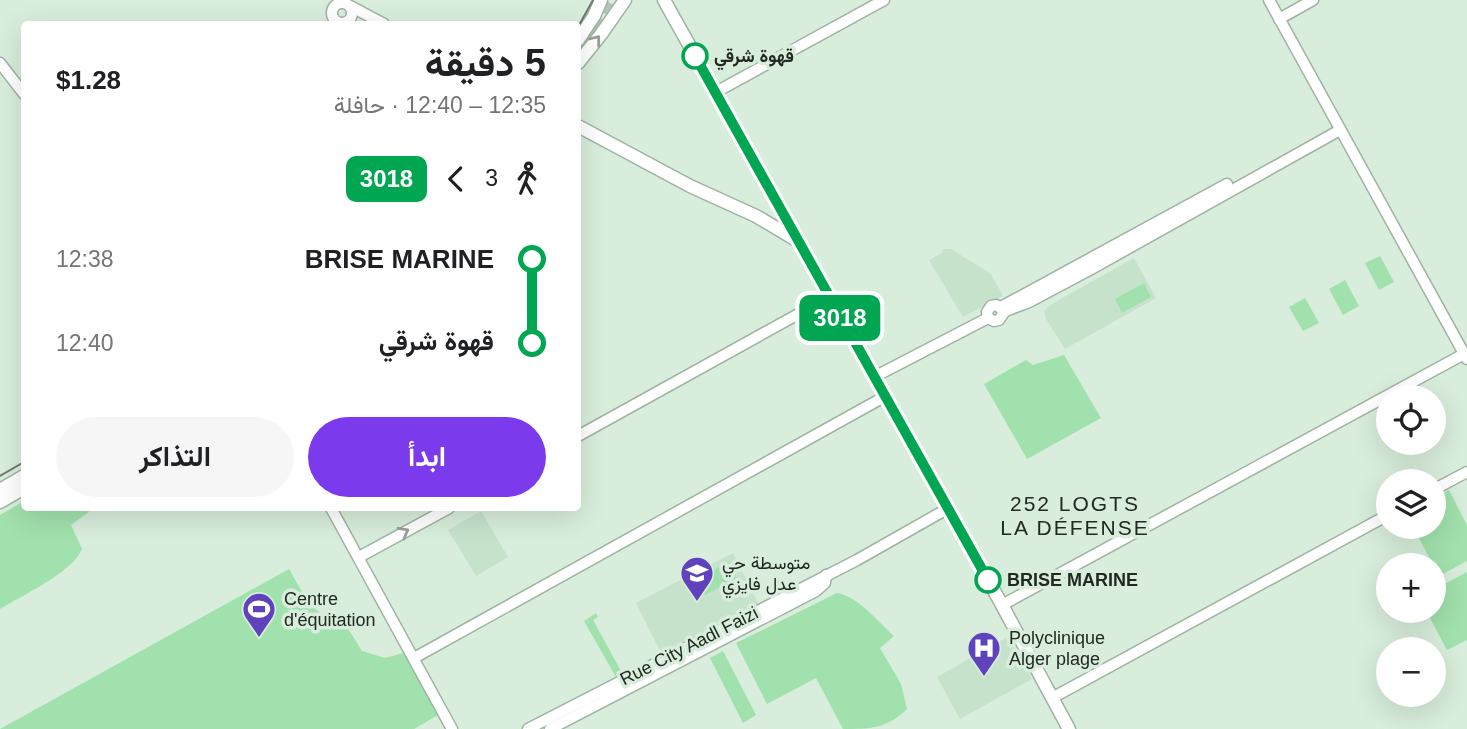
<!DOCTYPE html>
<html lang="ar">
<head>
<meta charset="utf-8">
<style>
	:root { --surface:#fff; --page:#f6f6f6; --text:#202124; --muted:#757577; --accent:#7c3aed }
	body { margin:0; font-family:Helvetica,Vazirmatn,sans-serif; background:var(--page); color:var(--text); direction:rtl; height:100vh; display:flex; flex-direction:column; font-size:26px; white-space:nowrap }
	* { box-sizing:border-box; margin:0 }
	p { font-size:23px; color:var(--muted) }
	.icon { flex:none; width:38px; height:38px; fill:none; stroke:currentColor; stroke-width:2; stroke-linecap:round; stroke-linejoin:round }
	.map { position:relative; flex:1; overflow:hidden; direction:ltr }
	.drawer { position:absolute; left:21px; top:21px; width:560px; height:490px; display:flex; flex-direction:column; background:var(--surface); border-radius:7px; box-shadow:0 7px 28px #0002; direction:rtl }
	.drawer>* { flex:none }
	.badge { padding:0 14px; border-radius:10px; font-size:24px; line-height:46px }
	.buttons { position:absolute; left:1376px; top:385px; display:grid; gap:14px }
	.buttons a { display:grid; place-items:center; width:70px; height:70px; border-radius:50%; background:var(--surface); box-shadow:0 7px 28px #0002; font-size:35px }
	.map>.badge { position:absolute; translate:-50% -50%; box-shadow:0 0 0 4px #fff }
	.legs { display:flex; align-items:center; gap:10px; height:77px; padding:0 35px; font-size:23px }
	.legs p { margin-inline-start:auto }
	.overview { display:flex; align-items:center; justify-content:space-between; height:119px; padding:0 35px }
	h1 { font-size:38px; font-weight:700; line-height:52px }
	.action { display:flex; gap:14px; margin-top:auto; padding:14px 35px }
	.action a { flex:1; height:80px; border-radius:42px; background:var(--accent); color:#fff; font-size:28px; font-weight:700; line-height:80px; text-align:center }
	.action a+a { background:var(--page); color:var(--text) }
	ul { padding:0 35px; list-style:none }
	li { display:flex; align-items:center; gap:24px; height:84px; font-size:26px }
	li i { display:grid; place-items:center; width:10px; height:100%; margin:0 9px; background:currentColor }
	li i::after { content:''; width:18px; height:18px; margin:-9px; border:5px solid; border-radius:50%; background:var(--surface) }
	li p { margin-inline-start:auto }
	li:first-child i { background:linear-gradient(#0000 50%,currentColor 0) }
	li:last-child i { background:linear-gradient(currentColor 50%,#0000 0) }
	.map>svg:first-child { display:block }
	.built { fill:#c6e2cb }
	.green { fill:#a1e1ad }
	.lines { fill:none; stroke-linecap:round; stroke-linejoin:round }
	.primary-tunnel { stroke:#b3c6b6; stroke-width:12; stroke-dasharray:12 6; stroke-linecap:butt }
	.secondary-casing { stroke:#9fb3a2; stroke-width:13 }
	.primary-casing { stroke:#9fb3a2; stroke-width:15 }
	.secondary { stroke:#fff; stroke-width:10 }
	.primary { stroke:#fff; stroke-width:12 }
	.tram { stroke:#6d7a6f; stroke-width:2 }
	.oneway { stroke:#9b9f9c }
	.line-1-casing { stroke:#fff; stroke-width:16 }
	.line-1 { stroke:#00a651; stroke-width:10 }
	.stop-1-dot { fill:#fff; stroke:#00a651; stroke-width:3.5 }
	.labels { text-anchor:middle; stroke-width:7; stroke-linejoin:round; paint-order:stroke }
	.stop-label { font-size:18px; font-weight:bold; fill:#212922; stroke:#d8eddb; text-anchor:start }
	.poi-label { font-size:18px; fill:#212922; stroke:#d8eddb; text-anchor:start }
	.street-label { font-size:18px; fill:#212922; stroke:#d8eddb }
	.quarter-label { font-size:21px; letter-spacing:2px; fill:#212922; stroke:#d8eddb }
</style>
</head>
<body>
<div class="map">
<svg width="1467" height="729" viewBox="0 0 1467 729">
	<rect width="100%" height="100%" fill="#d8eddb"/>
	<g class="built">
		<polygon points="943,249 951,249 991,274 1003,296 963,317 929,260 942,253"/>
		<polygon points="1134,258 1156,298 1065,349 1046,319 1044,311 1050,305"/>
		<polygon points="481,511 508,557 476,576 448,530"/>
		<polygon points="733,553 758,603 661,653 636,603"/>
		<polygon points="1008,637 1032,679 960,719 937,677"/>
	</g>
	<g class="green">
		<polygon points="1380,256 1394,282 1379,290 1365,263"/>
		<polygon points="1345,280 1359,306 1343,315 1329,289"/>
		<polygon points="1144,283 1151,297 1122,313 1115,299"/>
		<polygon points="1305,298 1319,323 1303,331 1289,307"/>
		<polygon points="1064,355 1101,418 1027,459 984,384 1026,360 1033,365"/>
		<polygon points="1449,490 1467,525 1467,561 1439,576 1413,527 1433,527 1433,499"/>
		<path d="M 24,501 L 24,508 L 87,508 L 89,512 L 71,525 L 82,549 C 73,572 21,596 0,609 L 0,515 Z"/>
		<polygon points="729,562 737,578 705,595 697,579"/>
		<path d="M 289,569 C 304,595 316,619 347,627 L 362,651 L 385,658 L 407,652 L 437,709 L 438,715 L 414,729 L 0,729 Z"/>
		<polygon points="1467,572 1467,640 1447,650 1426,611 1433,611 1433,590"/>
		<path d="M 837,593 C 858,596 878,622 894,636 L 880,648 L 901,684 L 907,709 C 886,729 870,729 843,729 L 816,678 L 767,704 L 736,643 Z"/>
		<polygon points="596,613 598,617 593,620 621,671 616,677 584,621"/>
		<polygon points="723,651 756,715 743,723 710,658"/>
	</g>
	<g class="lines">
		<g class="primary-tunnel">
			<polyline points="597,30 613,0"/>
			<polyline points="578,50 598,22"/>
		</g>
		<defs>
			<g id="secondary">
				<polyline points="1269,0 1467,359"/>
				<circle cx="342" cy="13" r="10"/>
				<polyline points="350,6 384,24"/>
				<polyline points="1279,19 1313,0"/>
				<polyline points="0,63 24,94"/>
				<polyline points="716,92 884,0"/>
				<polyline points="1001,307 1227,184"/>
				<polyline points="1003,312 1029,302 1093,268 1340,130"/>
				<polyline points="874,377 988,318 994,321 999,320 1003,314 1002,309 996,305 991,306 987,312 988,318"/>
				<polyline points="578,436 829,297"/>
				<polyline points="1433,490 1467,472"/>
				<polyline points="331,508 452,729"/>
				<polyline points="359,557 449,508"/>
				<polyline points="1002,605 1464,354"/>
				<polyline points="414,658 884,397"/>
				<polyline points="1052,698 1388,515"/>
				<polyline points="528,729 857,560 947,509"/>
				<polyline points="550,729 816,591 825,583 826,575"/>
			</g>
			<g id="primary">
				<polyline points="664,0 1002,605 1069,729"/>
				<polyline points="578,40 594,16 601,0"/>
				<polyline points="578,63 602,33 625,0"/>
				<polyline points="578,126 690,186 756,216 798,241"/>
				<polyline points="0,490 24,476"/>
				<polyline points="0,502 24,488"/>
			</g>
		</defs>
		<use href="#secondary" class="secondary-casing"/>
		<use href="#primary" class="primary-casing"/>
		<use href="#secondary" class="secondary"/>
		<use href="#primary" class="primary"/>
		<g class="tram">
			<polyline points="578,27 593,0"/>
			<polyline points="0,476 24,462"/>
		</g>
	</g>
	<defs><path id="oneway-chevron" d="M-2-3.5L2.5 0L-2 3.5" fill="none" stroke-width="1.6" stroke-linecap="round" stroke-linejoin="round" transform="scale(1.75)"/></defs>
	<g class="oneway">
		<use href="#oneway-chevron" transform="translate(596 40) rotate(-52)"/>
		<use href="#oneway-chevron" transform="translate(404 532) rotate(-29)"/>
	</g>
	<g class="lines">
		<defs>
			<polyline id="line-1" points="695,56 988,580"/>
		</defs>
		<use href="#line-1" class="line-1-casing"/>
		<use href="#line-1" class="line-1"/>
	</g>
	<defs>
		<symbol id="university-pin" viewBox="-11 -11 22 30"><path d="M0 17L-7.5 6A9.5 9.5 0 1 1 7.5 6Z" fill="#5f43bc" stroke="#d8eddb"/><path d="M0-5L7-2L0 1L-7-2ZM-4 1L0 2.5L4 1V4Q0 6-4 4Z" fill="#fff"/></symbol>
		<symbol id="stadium-pin" viewBox="-11 -11 22 30"><path d="M0 17L-7.5 6A9.5 9.5 0 1 1 7.5 6Z" fill="#5f43bc" stroke="#d8eddb"/><path d="M0-5a6.5 5 0 1 0 0 10a6.5 5 0 1 0 0-10ZM-3.5-1.8h7v3.6h-7Z" fill="#fff"/></symbol>
		<symbol id="hospital-pin" viewBox="-11 -11 22 30"><path d="M0 17L-7.5 6A9.5 9.5 0 1 1 7.5 6Z" fill="#5f43bc" stroke="#d8eddb"/><path d="M-5-5h3v3.5h4V-5h3V5h-3V1.5h-4V5h-3Z" fill="#fff"/></symbol>
	</defs>
	<g fill-rule="evenodd">
		<use href="#university-pin" x="678" y="554" width="38" height="52"/>
		<use href="#stadium-pin" x="240" y="590" width="38" height="52"/>
		<use href="#hospital-pin" x="965" y="629" width="38" height="52"/>
	</g>
	<g class="stop-1-dot">
		<circle cx="695" cy="56" r="12"/>
		<circle cx="988" cy="580" r="12"/>
	</g>
	<g class="labels">
		<g class="stop-label">
			<text x="714" y="62">قهوة شرقي</text>
			<text x="1007" y="586">BRISE MARINE</text>
		</g>
		<g class="poi-label">
			<text x="722" y="569">متوسطة حي<tspan x="722" dy="21">عدل فايزي</tspan></text>
			<text x="284" y="605">Centre<tspan x="284" dy="21">d'équitation</tspan></text>
			<text x="1009" y="644">Polyclinique<tspan x="1009" dy="21">Alger plage</tspan></text>
		</g>
		<g class="street-label">
			<text transform="translate(689 646) rotate(-27)" y="6">Rue City Aadl Faizi</text>
		</g>
		<g class="quarter-label">
			<text x="1075" y="511">252 LOGTS<tspan x="1075" dy="24">LA DÉFENSE</tspan></text>
		</g>
	</g>
</svg>
<div class="buttons">
<a><svg class="icon" aria-label="locate" viewBox="0 0 24 24"><circle cx="12" cy="12" r="6"/><path d="M12 2v4M12 18v4M2 12h4M18 12h4"/></svg></a>
<a><svg class="icon" aria-label="layers" viewBox="0 0 24 24"><path d="M12 4l9 5-9 5-9-5zM3 14l9 5 9-5"/></svg></a>
<a>+</a>
<a>−</a>
</div>
<b class="badge" style="left:840px;top:318px;background:#00a651;color:#fff">3018</b>
<section class="drawer">
<div class="overview"><div><h1>5 دقيقة</h1><p>12:35 – 12:40 · حافلة</p></div><b>$1.28</b></div>
<div class="legs"><svg class="icon" aria-label="walk" viewBox="0 0 24 24"><circle cx="13" cy="4" r="2"/><path d="M13 8l-2 6 4 7M11 14l-3 7M7 12l3-4h3l4 4"/></svg>3<svg class="icon" aria-label="back" viewBox="0 0 24 24"><path d="M15 5l-7 7 7 7"/></svg><b class="badge" style="background:#00a651;color:#fff">3018</b></div>
<ul>
<li><i style="color:#00a651"></i><b>BRISE MARINE</b><p>12:38</p></li>
<li><i style="color:#00a651"></i><b>قهوة شرقي</b><p>12:40</p></li>
</ul>
<div class="action"><a>ابدأ</a><a>التذاكر</a></div>
</section>
</div>
</body>
</html>
